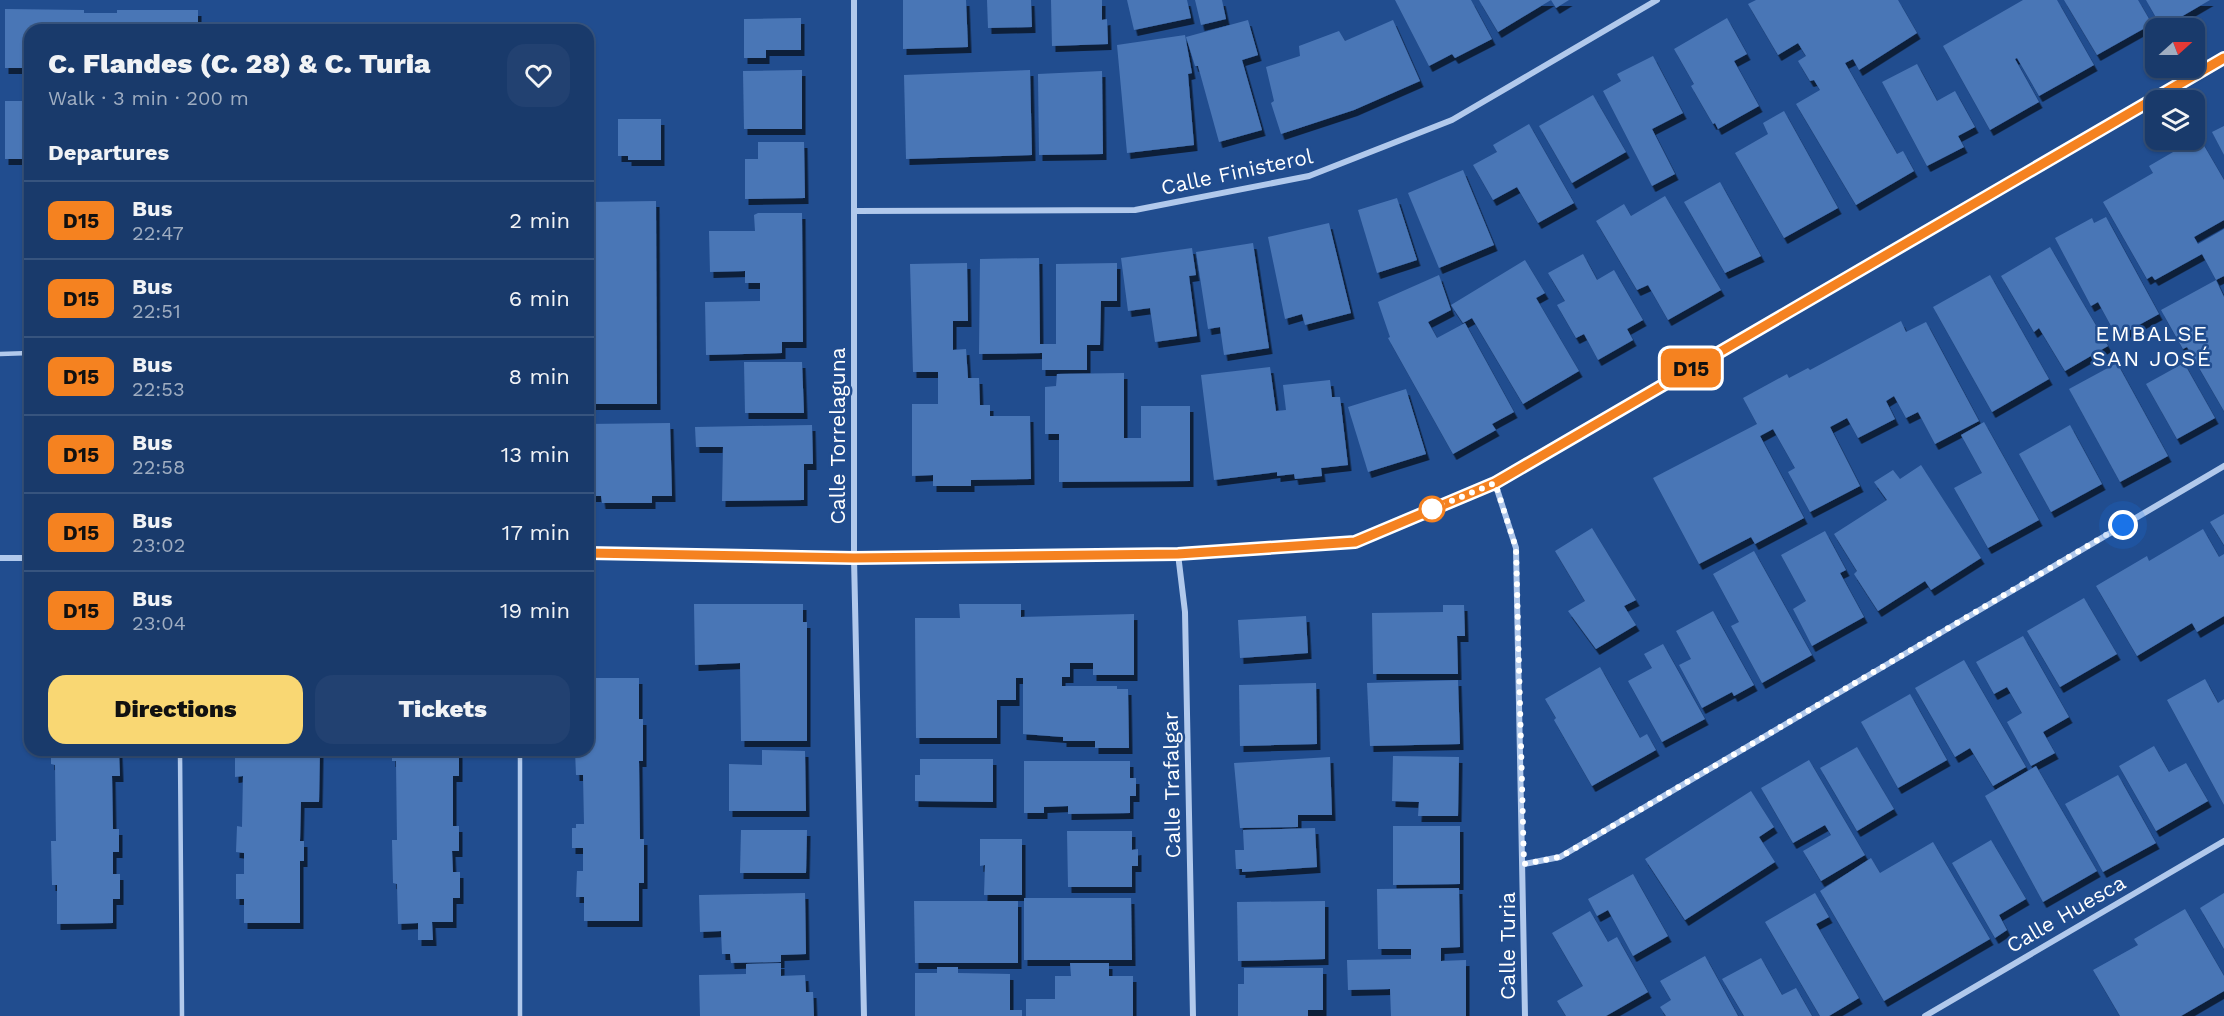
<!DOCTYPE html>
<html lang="en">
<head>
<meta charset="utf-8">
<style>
	:root { --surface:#193a6b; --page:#224171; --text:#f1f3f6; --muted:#9fadc1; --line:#37547e; --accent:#f9d773 }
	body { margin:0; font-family:"Work Sans",sans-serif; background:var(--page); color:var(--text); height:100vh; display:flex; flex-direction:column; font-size:22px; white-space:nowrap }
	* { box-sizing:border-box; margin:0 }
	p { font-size:20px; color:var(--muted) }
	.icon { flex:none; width:33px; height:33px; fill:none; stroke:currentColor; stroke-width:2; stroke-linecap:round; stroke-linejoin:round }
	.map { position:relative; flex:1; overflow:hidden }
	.drawer { position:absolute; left:24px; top:24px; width:570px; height:732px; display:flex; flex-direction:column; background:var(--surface); border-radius:18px; box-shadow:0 2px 4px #0004,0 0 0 2px var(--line) }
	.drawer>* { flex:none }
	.badge { padding:0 12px; border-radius:9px; font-size:21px; line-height:39px }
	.needle { width:39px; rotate:69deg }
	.tools { position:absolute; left:2145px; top:18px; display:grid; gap:12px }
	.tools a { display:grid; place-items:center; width:60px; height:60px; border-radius:12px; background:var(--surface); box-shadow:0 2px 4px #0004,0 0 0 2px var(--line); font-size:30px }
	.you { position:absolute; width:30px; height:30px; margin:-15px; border:4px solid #fff; border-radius:50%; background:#1a73e8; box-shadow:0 0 0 9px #1a73e833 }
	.map>.badge { position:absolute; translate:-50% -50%; box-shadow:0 0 0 3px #fff }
	h2 { padding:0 24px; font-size:22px; line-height:54px }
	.round { display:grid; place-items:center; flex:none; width:63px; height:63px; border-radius:18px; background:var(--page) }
	.headline { display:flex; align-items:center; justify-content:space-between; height:102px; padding:0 24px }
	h1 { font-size:28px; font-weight:800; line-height:45px }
	.primary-button { display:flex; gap:12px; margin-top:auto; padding:12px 24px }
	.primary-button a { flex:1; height:69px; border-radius:18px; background:var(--accent); color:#111; font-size:24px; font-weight:800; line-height:69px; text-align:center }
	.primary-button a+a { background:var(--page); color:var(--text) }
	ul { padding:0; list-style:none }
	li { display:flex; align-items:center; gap:18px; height:78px; padding:0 24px; border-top:2px solid var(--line) }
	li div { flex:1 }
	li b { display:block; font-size:22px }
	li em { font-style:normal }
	li .badge { min-width:66px; font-weight:700; text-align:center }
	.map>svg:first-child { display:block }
	.building { fill:#4a76b6; filter:url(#shadow) }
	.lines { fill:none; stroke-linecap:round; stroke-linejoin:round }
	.lane { stroke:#b1c9ec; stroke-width:4.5 }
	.street { stroke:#b1c9ec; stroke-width:6 }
	.line-casing { stroke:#fff; stroke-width:14 }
	.line { stroke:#f58220; stroke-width:9 }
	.walk { stroke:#fff; stroke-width:6; stroke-dasharray:0 10.8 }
	.stop-dot { fill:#fff; stroke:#f58220; stroke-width:3 }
	.labels { text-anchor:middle; stroke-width:5; stroke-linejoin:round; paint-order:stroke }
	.street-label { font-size:21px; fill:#fff; stroke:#214d8f }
	.neighbourhood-label { font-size:22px; letter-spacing:1.5px; fill:#fff; stroke:#214d8f }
</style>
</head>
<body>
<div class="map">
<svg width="2224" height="1016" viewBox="0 0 2224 1016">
	<defs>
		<filter id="shadow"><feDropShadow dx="3.5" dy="6" stdDeviation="0" flood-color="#0009"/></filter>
	</defs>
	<rect width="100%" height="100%" fill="#214d8f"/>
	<g class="building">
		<polygon points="903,0 966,0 968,47 903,49"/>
		<polygon points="987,0 1031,0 1032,27 988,28"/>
		<polygon points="1051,0 1102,0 1102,20 1107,19 1108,44 1052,46"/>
		<polygon points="1127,0 1187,0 1191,18 1134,30"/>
		<polygon points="1195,0 1222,0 1226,19 1201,25"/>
		<polygon points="1395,0 1471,0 1492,39 1455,58 1452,54 1429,66"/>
		<polygon points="1479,0 1569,0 1556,8 1551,0 1498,32"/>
		<polygon points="1756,0 1898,0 1917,33 1859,70 1853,59 1845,63 1897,154 1903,151 1914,171 1856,205 1796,104 1820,90 1814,80 1810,81 1798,61 1806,56 1798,43 1778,55 1748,4"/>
		<polygon points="2023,0 2057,0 2094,65 2039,96 2017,58 2015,59 2039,102 1990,130 1943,46"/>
		<polygon points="2064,0 2138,0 2152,24 2097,55"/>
		<polygon points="2146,0 2210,0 2162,28"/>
		<polygon points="5,9 84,10 84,13 117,13 117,10 198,10 198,30 30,30 30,68 5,68"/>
		<polygon points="801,18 801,50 766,50 766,58 744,58 744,19"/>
		<polygon points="1727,18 1747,54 1734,61 1759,106 1718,129 1715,123 1713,124 1691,86 1694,84 1674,49"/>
		<polygon points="1248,20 1258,55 1242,60 1262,130 1219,142 1198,66 1195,66 1186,37"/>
		<polygon points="1393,20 1420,81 1354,110 1281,134 1271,103 1274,101 1266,67 1300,56 1299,46 1339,31 1345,41"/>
		<polygon points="1185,35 1192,73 1188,74 1194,145 1127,153 1117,45"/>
		<polygon points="1653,56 1683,113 1652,129 1675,174 1652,186 1603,91 1621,81 1617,74"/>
		<polygon points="1917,64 1937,101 1955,91 1975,127 1958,136 1964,147 1927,166 1882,82"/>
		<polygon points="802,70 802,129 744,129 743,71"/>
		<polygon points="1030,70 1032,155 906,159 904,75"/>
		<polygon points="1102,71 1103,154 1039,155 1038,74"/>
		<polygon points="1593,95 1626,152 1572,183 1539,126"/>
		<rect x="5" y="101" width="25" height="58"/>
		<polygon points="1784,111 1838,208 1784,238 1735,153 1768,134 1763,123"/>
		<polygon points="618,119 661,119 661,160 628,160 628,156 618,156"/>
		<polygon points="1529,124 1574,203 1538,223 1517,187 1493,200 1473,165 1497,152 1493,145"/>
		<polygon points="2224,126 2224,155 2212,132"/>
		<polygon points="2199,137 2224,180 2224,220 2194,237 2198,244 2224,229 2224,276 2216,280 2202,254 2155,280 2152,276 2147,279 2103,202 2153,173 2149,166"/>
		<polygon points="758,142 804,142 805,198 745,199 745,159 758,159"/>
		<polygon points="1463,170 1494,245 1439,268 1408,193"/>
		<polygon points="1720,182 1761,256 1725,273 1684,202"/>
		<polygon points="1665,196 1721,290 1668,320 1648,285 1637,290 1596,221 1624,204 1631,216"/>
		<polygon points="1397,198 1417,260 1377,273 1358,210"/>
		<polygon points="656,201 657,404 588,404 588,202"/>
		<polygon points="758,213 802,213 803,342 782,342 782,353 706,355 705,302 760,301 760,283 745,283 745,271 710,272 709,231 755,231 754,215"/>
		<polygon points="2106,217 2159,314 2117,337 2098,302 2091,306 2055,238 2092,218 2094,223"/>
		<polygon points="1329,223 1351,313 1305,325 1302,314 1285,319 1268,237"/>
		<polygon points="1253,243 1269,348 1224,355 1220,327 1208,329 1196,252"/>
		<polygon points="2050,247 2108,346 2065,371 2039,328 2034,332 2001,276"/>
		<polygon points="1192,248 1196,275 1189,276 1197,336 1155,342 1150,308 1128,311 1121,258"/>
		<polygon points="1583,254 1597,280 1614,270 1643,320 1627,329 1633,340 1598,360 1584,334 1576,338 1557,305 1565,301 1548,273"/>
		<polygon points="1039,258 1040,344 1056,344 1056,264 1117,263 1117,301 1101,301 1100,345 1087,345 1087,370 1042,370 1042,353 979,354 980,259"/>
		<polygon points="1525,260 1545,293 1536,298 1579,371 1523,404 1472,318 1463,323 1451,305"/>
		<polygon points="967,263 968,321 953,321 953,350 966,349 968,378 979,378 980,405 990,405 990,416 1030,416 1031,479 971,480 971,486 933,486 933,475 912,476 912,404 938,404 938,372 913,372 910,264"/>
		<polygon points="1439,275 1451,310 1428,322 1437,338 1465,323 1514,412 1492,424 1496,430 1453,454 1388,338 1390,337 1378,302"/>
		<polygon points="1990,275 2049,379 1992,412 1933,307"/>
		<polygon points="2216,280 2224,297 2224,411 2187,347 2183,349 2161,310"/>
		<polygon points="1901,321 1906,332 1926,322 1979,421 1935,444 1918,412 1906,418 1894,396 1886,401 1895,419 1858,438 1847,418 1830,427 1860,486 1810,512 1788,472 1795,468 1773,429 1760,436 1804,518 1755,544 1751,537 1699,564 1653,478 1757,424 1743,398 1787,374 1789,378 1808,368 1810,370"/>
		<polygon points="744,362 802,362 804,413 745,413"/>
		<polygon points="2117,363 2168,456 2120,482 2069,389"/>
		<polygon points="2184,363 2215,418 2177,439 2146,384"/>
		<polygon points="1270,367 1276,411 1286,410 1283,385 1330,380 1332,397 1340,397 1348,465 1321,468 1322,476 1295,479 1294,474 1277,476 1277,472 1214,480 1201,375"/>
		<polygon points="1124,373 1124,438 1141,438 1141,406 1190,406 1190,481 1059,482 1059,434 1045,434 1045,387 1056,386 1057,374"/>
		<polygon points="1406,389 1426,454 1368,472 1348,407"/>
		<polygon points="1984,422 2039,520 1988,548 1954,488 1982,473 1961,435"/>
		<polygon points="670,423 672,496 652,496 652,503 602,503 601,496 588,496 588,424"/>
		<polygon points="812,425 813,464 804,464 804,500 722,501 723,447 696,447 695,427"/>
		<polygon points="2070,425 2102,484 2051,512 2019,454"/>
		<polygon points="1921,465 1981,558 1931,590 1925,581 1878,611 1854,574 1857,571 1834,534 1887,500 1874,482 1893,470 1900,479"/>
		<polygon points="2224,514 2224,545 2210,522"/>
		<polygon points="1592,528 1636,600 1624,606 1636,625 1596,649 1568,611 1585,601 1555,551"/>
		<polygon points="2203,529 2219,557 2224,554 2224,616 2197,632 2192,623 2137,656 2096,586 2147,556 2149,561"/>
		<polygon points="1825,531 1846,570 1840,573 1864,617 1812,646 1793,609 1806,601 1781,555"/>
		<polygon points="1754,551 1812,655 1762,683 1731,626 1739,622 1713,574"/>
		<polygon points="2084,598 2117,654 2060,687 2027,631"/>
		<polygon points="694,604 803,604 803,622 807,622 807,741 741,741 740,663 695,665"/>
		<polygon points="959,604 1021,604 1021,617 1134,614 1134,675 1093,675 1093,663 1070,663 1070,677 1062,677 1062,686 1117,686 1117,689 1128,689 1129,748 1095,748 1095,741 1063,741 1063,737 1023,734 1023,678 1016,678 1016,700 997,700 997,738 916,738 915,618 960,618"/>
		<polygon points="1443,605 1464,605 1465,636 1457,636 1458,674 1373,674 1372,613 1443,612"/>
		<polygon points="1713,611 1754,685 1734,696 1732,692 1702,708 1679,665 1691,659 1676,631"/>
		<polygon points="1306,616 1308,653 1240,658 1238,620"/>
		<polygon points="2023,636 2069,717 2043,732 2055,753 2031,766 2007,722 2022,713 2007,687 1994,694 1976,662"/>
		<polygon points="1663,644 1705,719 1662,742 1628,681 1652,668 1644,654"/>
		<polygon points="1964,660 2026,767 1993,786 1970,748 1955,757 1915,688"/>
		<polygon points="1600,667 1640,738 1647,734 1656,750 1592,786 1554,720 1556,718 1545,699"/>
		<polygon points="588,678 639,678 639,719 643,719 643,761 639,761 640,839 644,839 644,883 639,883 639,921 584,921 584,897 576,897 577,871 583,871 583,848 572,848 572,828 576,828 576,824 584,824 583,775 576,775 575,750 588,750"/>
		<polygon points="2205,679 2218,703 2224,699 2224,805 2167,700"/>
		<polygon points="1458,680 1460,744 1370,746 1367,683"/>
		<polygon points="1316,683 1317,744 1240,746 1239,685"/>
		<polygon points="1910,694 1947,760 1898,788 1861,722"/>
		<polygon points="2154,746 2169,772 2186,763 2208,801 2156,831 2119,766"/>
		<polygon points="1857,747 1894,809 1857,831 1820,768"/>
		<polygon points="51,750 119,752 120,776 112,776 113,829 119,829 119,852 113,852 113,874 120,874 120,899 113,899 113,923 57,924 57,885 52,885 51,841 56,841 55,765 51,764"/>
		<polygon points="243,750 320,750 319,802 301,802 300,841 304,841 304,861 300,861 300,923 244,923 244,899 236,899 236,874 244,874 244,853 236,852 237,826 242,827 243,776 235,777 235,751"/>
		<polygon points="392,750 459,751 459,776 453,776 453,826 459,826 459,851 452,851 453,872 460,872 460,898 453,898 453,922 432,922 433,940 418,940 418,923 398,924 397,884 393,883 392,840 397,840 396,761 392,761"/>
		<polygon points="762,750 805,751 806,811 729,811 729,764 762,765"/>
		<polygon points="1393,756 1459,757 1458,816 1418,816 1419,802 1392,801"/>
		<polygon points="1330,757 1332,815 1298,815 1298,827 1240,828 1234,763"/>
		<polygon points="920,759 993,759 993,802 915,801 915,775 920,775"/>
		<polygon points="1809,760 1865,855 1821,881 1803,851 1831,835 1825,825 1793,843 1761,788"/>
		<polygon points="1024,761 1130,761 1130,778 1136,778 1136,796 1130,796 1130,813 1068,814 1068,806 1044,807 1044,813 1024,813"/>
		<polygon points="2036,766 2097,871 2043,902 1985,796"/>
		<polygon points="2118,775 2156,843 2103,872 2065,804"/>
		<polygon points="1751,791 1774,827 1759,837 1775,862 1685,920 1645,859"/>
		<polygon points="1393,826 1460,826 1460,884 1393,885"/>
		<polygon points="1315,828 1317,867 1242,872 1242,869 1236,869 1235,850 1244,850 1243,830"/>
		<polygon points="741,830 807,830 806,873 740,873"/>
		<polygon points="1067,831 1132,831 1132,850 1138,849 1138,866 1132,866 1132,887 1068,887"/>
		<polygon points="980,839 1022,839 1022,895 984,895 985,865 980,866"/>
		<polygon points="1991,840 2026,899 1999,915 2007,930 1995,938 1952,863"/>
		<polygon points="1933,842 1990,939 1884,1001 1820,891 1871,858 1880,873"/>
		<polygon points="1633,874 1668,936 1633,956 1608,910 1597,916 1588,899"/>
		<polygon points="1459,888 1460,947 1441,948 1441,961 1466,960 1466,1016 1391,1016 1390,989 1348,990 1347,960 1411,959 1411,949 1378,949 1377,889"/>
		<polygon points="805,893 806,954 781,955 781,962 731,963 730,954 722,954 721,931 700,932 699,895"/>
		<polygon points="1815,893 1829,917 1816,924 1859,998 1829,1016 1820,1016 1765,922"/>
		<polygon points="2224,893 2224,949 2200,908"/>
		<polygon points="1024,898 1131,898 1132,960 1024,960"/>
		<polygon points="914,901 1018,901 1018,963 915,963"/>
		<polygon points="1325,901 1325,959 1238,961 1237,902"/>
		<polygon points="2185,909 2224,976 2224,991 2181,1016 2120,1016 2093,970 2138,945 2134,939"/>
		<polygon points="1590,911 1608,942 1617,937 1648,992 1606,1016 1566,1016 1557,1001 1583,986 1552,933"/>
		<polygon points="1705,956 1738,1016 1666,1016 1660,1007 1671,1000 1660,981"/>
		<polygon points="1761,958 1782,995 1796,988 1812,1016 1744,1016 1722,979"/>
		<polygon points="781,963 781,976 805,975 806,992 813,992 814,1016 700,1016 699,975 746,974 746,964"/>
		<polygon points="1070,963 1109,963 1109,976 1133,976 1133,1016 1026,1016 1026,999 1055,999 1055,976 1071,976"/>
		<polygon points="937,967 958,967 958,973 1010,974 1010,1010 1022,1010 1022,1016 915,1016 915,973 937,973"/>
		<polygon points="1244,968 1323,968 1323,1010 1308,1010 1308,1016 1238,1016 1238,984 1244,984"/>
	</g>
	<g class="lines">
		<g class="lane">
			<polyline points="0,354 30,353"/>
			<polyline points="180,750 182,1016"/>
			<polyline points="520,750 520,1016"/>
		</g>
		<g class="street">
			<polyline points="854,0 854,558 864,1016"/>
			<polyline points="855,211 1135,210 1309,176 1452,120 1657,0"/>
			<polyline points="1495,483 1516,548 1525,1016"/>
			<polyline points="588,553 854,558 1178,554 1355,542 1495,483 2224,58"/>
			<polyline points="1178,554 1185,612 1193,1016"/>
			<polyline points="0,558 30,558"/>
			<polyline points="1524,864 1560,857 2224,466"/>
			<polyline points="1925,1016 2224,841"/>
		</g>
	</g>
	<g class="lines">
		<defs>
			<polyline id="line" points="588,553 854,558 1178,554 1355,542 1495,483 2224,58"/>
		</defs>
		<use href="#line" class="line-casing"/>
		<use href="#line" class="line"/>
		<polyline class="walk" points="1432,509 1495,483 1516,548 1524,864 1560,857 2123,525"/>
	</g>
	<circle class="stop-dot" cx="1432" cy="509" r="12"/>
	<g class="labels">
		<g class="street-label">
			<text transform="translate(1237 172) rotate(-12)" y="7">Calle Finisterol</text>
			<text transform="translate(838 436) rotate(-90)" y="7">Calle Torrelaguna</text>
			<text transform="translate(1172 785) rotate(-91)" y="7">Calle Trafalgar</text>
			<text transform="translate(2066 914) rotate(-30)" y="7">Calle Huesca</text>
			<text transform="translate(1508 946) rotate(-90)" y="7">Calle Turia</text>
		</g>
		<g class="neighbourhood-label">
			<text x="2152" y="341">EMBALSE<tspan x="2152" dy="25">SAN JOSÉ</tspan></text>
		</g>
	</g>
</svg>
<div class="tools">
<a><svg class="needle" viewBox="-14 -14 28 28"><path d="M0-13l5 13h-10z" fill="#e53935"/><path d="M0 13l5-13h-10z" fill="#9fadc1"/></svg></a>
<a><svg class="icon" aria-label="layers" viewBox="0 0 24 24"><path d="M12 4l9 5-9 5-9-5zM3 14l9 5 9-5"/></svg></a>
</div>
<div class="you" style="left:2123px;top:525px"></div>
<b class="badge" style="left:1691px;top:368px;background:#f58220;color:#111">D15</b>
<section class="drawer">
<div class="headline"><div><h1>C. Flandes (C. 28) &amp; C. Turia</h1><p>Walk · 3 min · 200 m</p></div><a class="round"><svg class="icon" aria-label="heart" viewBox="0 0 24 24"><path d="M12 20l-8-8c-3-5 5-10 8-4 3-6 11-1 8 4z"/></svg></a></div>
<h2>Departures</h2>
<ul>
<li><span class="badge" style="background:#f58220;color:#111">D15</span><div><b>Bus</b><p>22:47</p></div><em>2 min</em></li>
<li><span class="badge" style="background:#f58220;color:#111">D15</span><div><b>Bus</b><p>22:51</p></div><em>6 min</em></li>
<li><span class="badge" style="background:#f58220;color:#111">D15</span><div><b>Bus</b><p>22:53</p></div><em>8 min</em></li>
<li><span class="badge" style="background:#f58220;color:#111">D15</span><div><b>Bus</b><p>22:58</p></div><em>13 min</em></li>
<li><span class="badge" style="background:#f58220;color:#111">D15</span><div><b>Bus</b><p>23:02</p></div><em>17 min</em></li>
<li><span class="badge" style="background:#f58220;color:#111">D15</span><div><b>Bus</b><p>23:04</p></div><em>19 min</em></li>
</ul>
<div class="primary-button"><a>Directions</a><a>Tickets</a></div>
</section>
</div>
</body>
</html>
